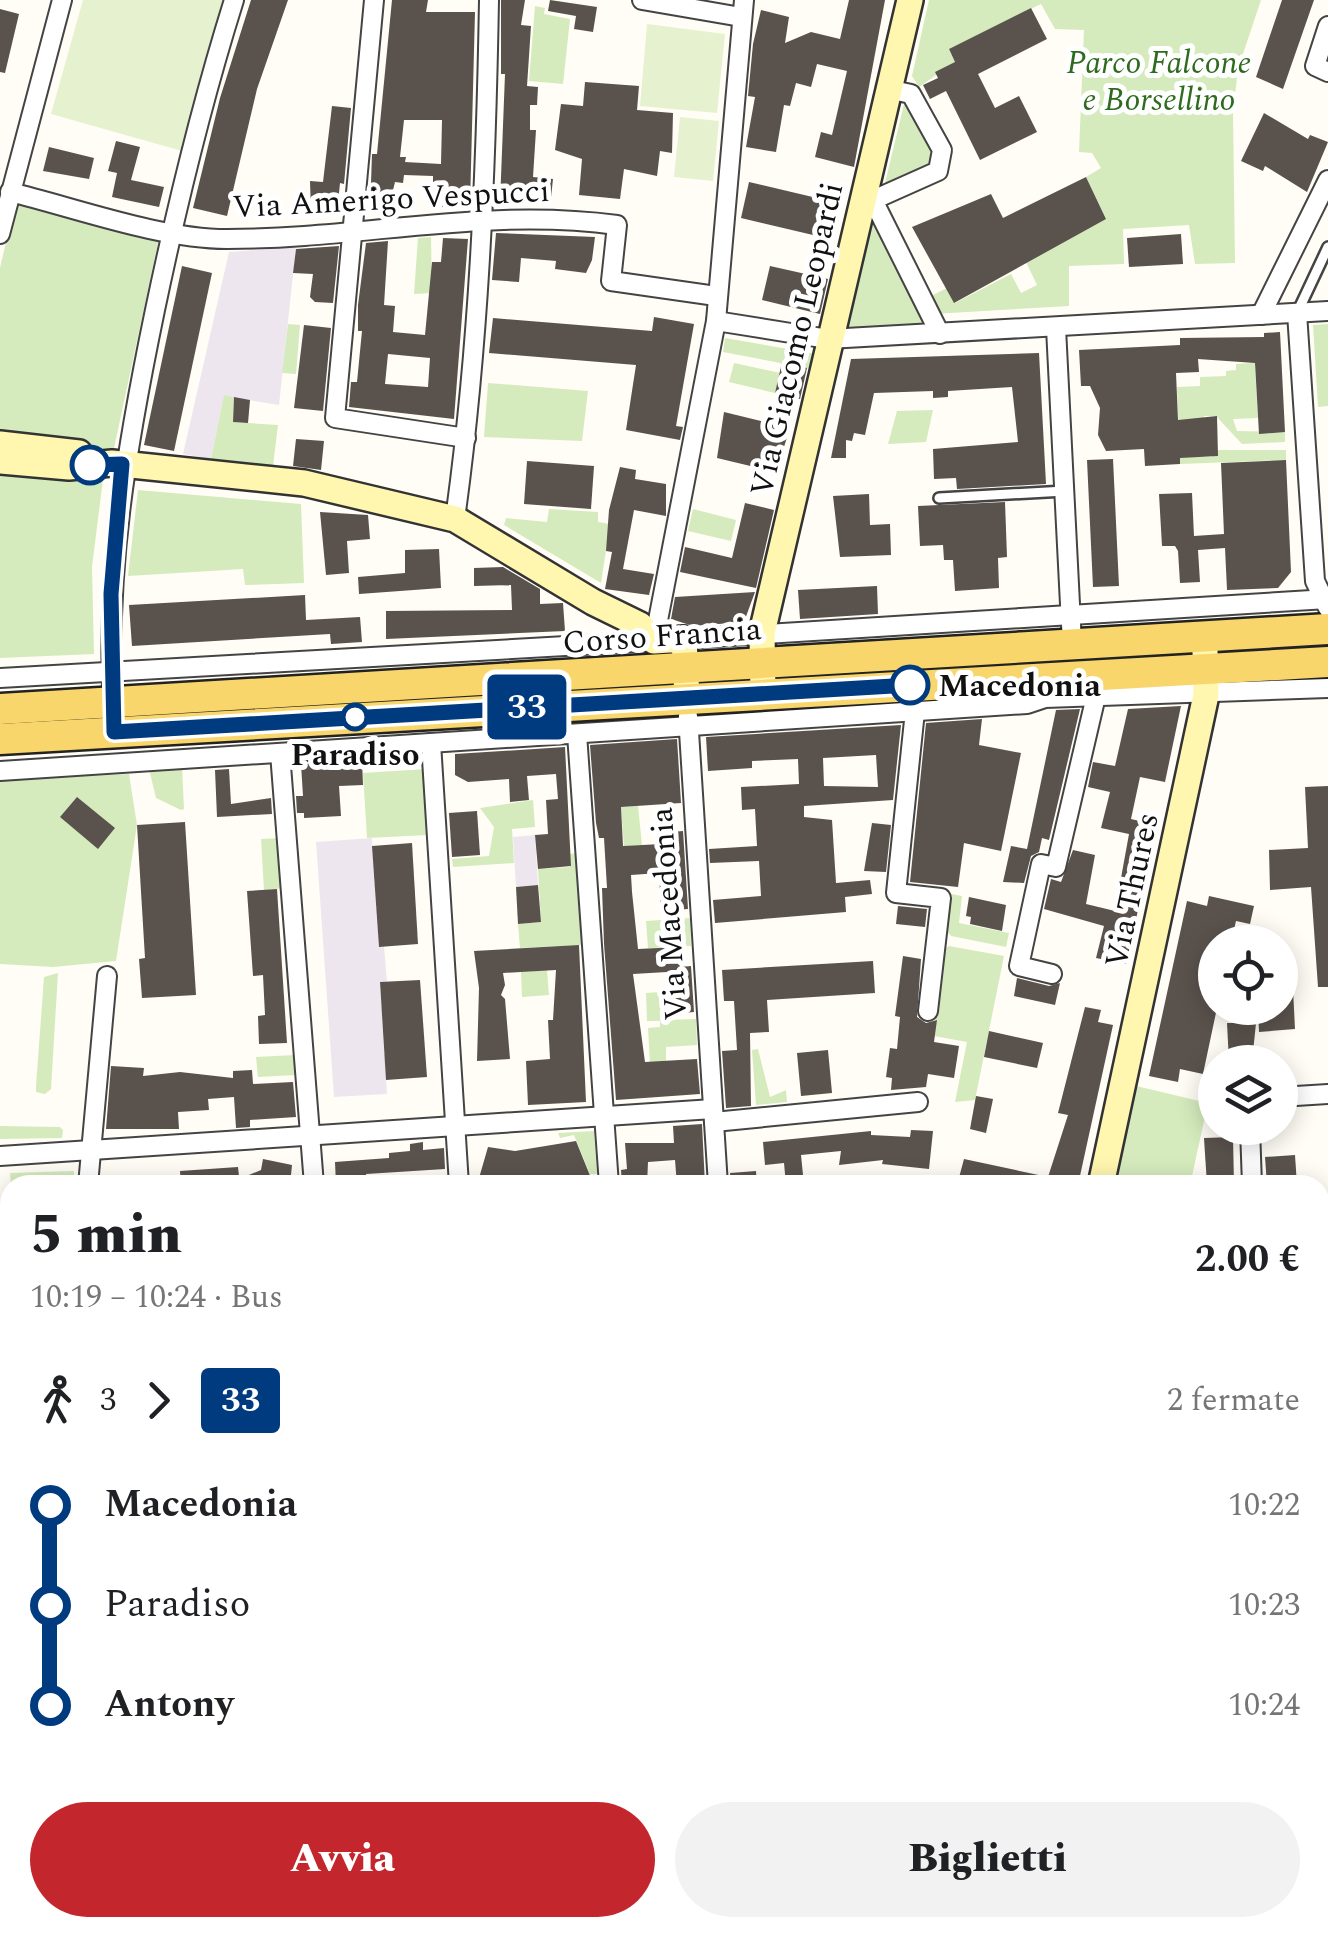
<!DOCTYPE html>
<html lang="it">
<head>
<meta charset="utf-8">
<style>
	:root { --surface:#fff; --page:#f2f2f2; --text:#202124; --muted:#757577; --accent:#c4262e }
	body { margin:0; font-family:Spectral,serif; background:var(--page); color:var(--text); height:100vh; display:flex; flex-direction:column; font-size:38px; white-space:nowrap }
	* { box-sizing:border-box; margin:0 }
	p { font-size:32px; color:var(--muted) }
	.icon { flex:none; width:55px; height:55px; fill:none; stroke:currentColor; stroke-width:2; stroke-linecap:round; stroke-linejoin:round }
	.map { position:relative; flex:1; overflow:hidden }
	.sheet { position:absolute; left:0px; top:1175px; width:1330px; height:762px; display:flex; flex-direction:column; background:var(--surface); border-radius:30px 30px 0 0; box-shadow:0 5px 25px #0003 }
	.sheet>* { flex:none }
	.badge { padding:0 20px; border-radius:8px; font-size:35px; line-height:65px }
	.buttons { position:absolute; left:1198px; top:925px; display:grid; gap:20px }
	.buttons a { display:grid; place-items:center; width:100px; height:100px; border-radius:50%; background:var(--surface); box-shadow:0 5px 25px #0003; font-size:50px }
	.map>.badge { position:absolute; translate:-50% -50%; box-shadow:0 0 0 5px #fff }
	.legs { display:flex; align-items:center; gap:15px; height:110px; padding:0 30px; font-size:32px }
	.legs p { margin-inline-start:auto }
	.head { display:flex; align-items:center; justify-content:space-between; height:170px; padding:0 30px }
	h1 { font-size:55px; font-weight:800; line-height:75px }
	.action { display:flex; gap:20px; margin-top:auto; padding:20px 30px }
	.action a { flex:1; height:115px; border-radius:60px; background:var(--accent); color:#fff; font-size:40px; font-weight:800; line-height:115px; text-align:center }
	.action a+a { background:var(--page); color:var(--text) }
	ul { padding:0 30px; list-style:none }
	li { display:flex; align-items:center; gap:35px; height:100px; font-size:38px }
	li i { display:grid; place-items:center; width:15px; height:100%; margin:0 12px; background:currentColor }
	li i::after { content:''; width:25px; height:25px; margin:-12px; border:8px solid; border-radius:50%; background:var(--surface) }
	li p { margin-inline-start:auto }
	li:first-child i { background:linear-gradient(#0000 50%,currentColor 0) }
	li:last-child i { background:linear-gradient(currentColor 50%,#0000 0) }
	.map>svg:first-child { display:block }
	.industrial { fill:#eee6ef }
	.green { fill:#d5ebbd }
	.pitch { fill:#e6f2cf }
	.building { fill:#5a524d; fill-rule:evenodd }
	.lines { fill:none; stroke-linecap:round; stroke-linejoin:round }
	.lane-casing { stroke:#444; stroke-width:14 }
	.street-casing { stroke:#444; stroke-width:22 }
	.secondary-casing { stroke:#333; stroke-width:30 }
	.primary-casing { stroke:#222; stroke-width:35 }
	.lane { stroke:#fff; stroke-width:9 }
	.street { stroke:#fff; stroke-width:18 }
	.secondary { stroke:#fff6b0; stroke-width:25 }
	.primary { stroke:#f9d66b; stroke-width:30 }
	.line-1-casing { stroke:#fff; stroke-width:22 }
	.line-1 { stroke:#003b80; stroke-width:15 }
	.stop-1-dot { fill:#fff; stroke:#003b80; stroke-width:5 }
	.labels { text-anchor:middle; stroke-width:10; stroke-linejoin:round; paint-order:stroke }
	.park-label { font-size:32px; font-style:italic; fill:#2f6b1f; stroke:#fff }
	.street-label { font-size:32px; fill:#111; stroke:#fff }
	.stop-label { font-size:32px; font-weight:bold; fill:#111; stroke:#fff; text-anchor:start }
</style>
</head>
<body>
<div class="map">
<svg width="1328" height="1937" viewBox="0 0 1328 1937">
	<rect width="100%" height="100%" fill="#fffdf5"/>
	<g class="industrial">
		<polygon points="296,247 279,405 224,396 211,459 183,454 229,252"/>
		<polygon points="535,835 538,885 516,887 513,837"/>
		<polygon points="372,838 379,946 384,946 387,982 380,983 387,1094 334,1097 316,842"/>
	</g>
	<g class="green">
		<polygon points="929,0 1261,0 1238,69 1233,112 1235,263 1195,264 1189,225 1123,229 1124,264 1069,266 1069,306 933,314 925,299 947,288 955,303 1011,274 1021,293 1037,285 1025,260 1106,218 1086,177 1101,168 1092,153 1079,152 1084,30 1055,29 1041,4 949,49 955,62 919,87 912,76"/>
		<polygon points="535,6 545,8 544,14 570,19 563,84 529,81"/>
		<polygon points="905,100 935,154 925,168 892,185 885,183"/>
		<polygon points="865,185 933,334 828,339"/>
		<polygon points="15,203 159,238 113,453 0,435 0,268"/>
		<polygon points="431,237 432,293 414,294 418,238"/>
		<polygon points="288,324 300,325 296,374 282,373"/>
		<polygon points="1328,324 1328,406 1318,407 1313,325"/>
		<polygon points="725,338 816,354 812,369 723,352"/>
		<polygon points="1266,362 1255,366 1258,418 1233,419 1237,431 1285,432 1285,442 1242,444 1216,416 1204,416 1193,457 1212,457 1215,450 1286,450 1286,460 1180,464 1177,387 1200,386 1200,377 1226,376 1226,371 1236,370 1236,364"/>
		<polygon points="734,363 780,373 775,393 729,382"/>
		<polygon points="488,383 588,391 582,441 484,437"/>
		<polygon points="224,395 234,397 233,422 278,425 273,466 211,459"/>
		<polygon points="933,410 926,442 888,444 897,411"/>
		<polygon points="0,472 103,479 92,567 94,654 0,658"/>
		<polygon points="138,490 301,504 304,583 245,585 243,569 128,576"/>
		<polygon points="549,509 598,512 598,522 610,524 601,583 504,525 506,518 547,522"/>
		<polygon points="693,509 736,520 731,541 688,531"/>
		<polygon points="182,767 184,809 181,810 156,798 149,769"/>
		<polygon points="425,769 428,835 367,838 363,773"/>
		<polygon points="129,774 137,825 116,961 53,967 0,964 0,780"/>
		<polygon points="533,800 535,827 512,829 514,863 453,867 452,859 489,856 494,827 480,808"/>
		<polygon points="638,806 642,845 624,846 621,807"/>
		<polygon points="282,838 285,878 280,878 280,885 285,888 264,890 261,839"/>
		<polygon points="577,853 582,945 520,948 518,924 541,922 538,869 570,867 570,854"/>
		<polygon points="951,894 962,896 959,923 1009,933 1006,947 951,936 946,930"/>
		<polygon points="690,918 691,946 648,948 646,921"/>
		<polygon points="949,946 1004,956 975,1100 955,1102 967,1042 934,1036 942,951"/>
		<polygon points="547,970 549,995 522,997 521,972"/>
		<polygon points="58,973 51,1089 45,1094 36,1092 36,1086 44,977"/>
		<polygon points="660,992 661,1013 666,1020 696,1019 697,1045 666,1047 666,1063 650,1064 648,1028 660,1027 660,1021 647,1021 646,993"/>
		<polygon points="758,1049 770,1097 786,1090 787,1102 756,1105 752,1050"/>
		<polygon points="295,1055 296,1075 258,1077 256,1057"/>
		<polygon points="1136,1086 1208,1103 1190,1185 1115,1185"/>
		<polygon points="0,1126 60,1127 63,1130 62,1138 0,1139"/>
		<polygon points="594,1131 597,1174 590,1174 574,1135 560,1138 558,1133"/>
		<polygon points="74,1171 74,1185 11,1185 10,1173"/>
		<rect x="0" y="1283" width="10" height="146"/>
		<polygon points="0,1506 10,1506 10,1928 66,1928 66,1937 0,1937"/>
		<polygon points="1320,1594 1328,1595 1328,1937 1159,1937 1168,1928 1320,1928"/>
		<rect x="237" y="1928" width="124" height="9"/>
	</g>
	<g class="pitch">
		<polygon points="83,0 224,0 182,151 51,114"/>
		<polygon points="647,24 725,34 717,113 640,106"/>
		<polygon points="680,117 719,121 713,181 674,177"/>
	</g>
	<g class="building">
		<polygon points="251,0 288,0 257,89 227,216 193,208 220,98"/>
		<path d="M 392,0 L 428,0 L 426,12 L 475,12 L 470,205 L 442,207 L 443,183 L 433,183 L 433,176 L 404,175 L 403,183 L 395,182 L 388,211 L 370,212 L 372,154 L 377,154 ZM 404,120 L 442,120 L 441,164 L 405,162 L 406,157 L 400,157 Z"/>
		<polygon points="501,0 525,0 521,25 531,26 527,86 538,87 537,105 530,105 530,130 536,130 533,177 553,179 551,198 500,203 505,74 501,74"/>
		<polygon points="550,0 597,7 593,32 574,29 576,16 548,11"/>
		<polygon points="849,0 885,0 854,167 815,157 821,132 832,135 847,71 817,64 811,87 796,83 790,106 784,105 776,152 746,147 755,97 748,96 753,44 761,10 789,17 785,43 811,32 840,39"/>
		<polygon points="1282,0 1314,0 1283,89 1256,77"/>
		<polygon points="1031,8 1047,39 978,74 995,108 1019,96 1037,132 980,160 946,91 930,99 923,85 938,78 935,72 955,62 949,49"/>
		<polygon points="0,9 19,14 5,73 0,72"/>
		<polygon points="585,82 639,86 637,110 673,113 672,153 660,151 657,176 624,169 620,199 579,195 582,159 555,150 561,104 583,106"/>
		<polygon points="332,106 351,108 344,184 340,183 337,213 311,212 310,181 323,182"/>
		<polygon points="1264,113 1308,139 1310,135 1328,142 1307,192 1265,166 1263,171 1241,161"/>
		<polygon points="116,141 140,147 131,180 164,187 159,207 112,197 117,173 108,171"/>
		<polygon points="49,147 94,158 89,179 43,171"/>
		<polygon points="1086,177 1106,219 954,303 912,227 991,194 1003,218"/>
		<polygon points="749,182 838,203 830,239 741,218"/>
		<polygon points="496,233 595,237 592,260 586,273 555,269 556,261 521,258 519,282 492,280"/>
		<polygon points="1181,234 1183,264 1129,267 1127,238"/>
		<path d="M 443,238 L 468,239 L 454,419 L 349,407 L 351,382 L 357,382 L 362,331 L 358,331 L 358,305 L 366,243 L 388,241 L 384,305 L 395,306 L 393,332 L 425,335 L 432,262 L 441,262 ZM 388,354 L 430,358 L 428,387 L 385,384 Z"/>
		<polygon points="339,246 333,303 315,302 310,297 313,274 293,273 296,249"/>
		<polygon points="182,266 212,273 174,451 144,445"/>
		<polygon points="770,266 828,279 820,314 762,300"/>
		<polygon points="654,317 694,324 676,426 683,427 680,440 626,430 636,365 489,353 493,318 652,331"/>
		<polygon points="304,325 331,328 323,411 294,408"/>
		<polygon points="1280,332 1285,432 1259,434 1255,363 1198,359 1199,372 1176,373 1178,420 1217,416 1218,456 1180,458 1180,464 1145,466 1144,449 1106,451 1098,435 1100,408 1090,386 1081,386 1079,350 1180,345 1180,338 1264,337 1264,333"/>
		<polygon points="1039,353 1046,484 957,489 956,478 934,479 933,449 1018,442 1012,387 948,391 948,397 933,398 933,391 874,393 865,435 854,433 852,441 846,440 846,458 831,458 851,359"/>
		<polygon points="782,362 807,368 800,399 775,393"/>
		<polygon points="234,397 250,400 248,423 233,422"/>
		<polygon points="724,412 790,428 776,472 717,458"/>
		<polygon points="296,439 324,441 321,470 293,466"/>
		<polygon points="1113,459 1119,586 1093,587 1087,460"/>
		<polygon points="1286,460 1291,572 1278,588 1227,590 1225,548 1198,550 1200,582 1180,583 1178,551 1175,546 1162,546 1159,494 1192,493 1194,536 1224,534 1221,463"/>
		<polygon points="527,461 594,466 591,509 524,504"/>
		<polygon points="620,467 636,470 635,479 666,484 666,516 634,510 623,569 654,574 649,595 605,589 612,552 606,551 609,510"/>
		<polygon points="869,494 870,525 890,524 891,555 840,557 833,496"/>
		<polygon points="1005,502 1007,557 998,558 999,588 955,591 953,560 944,560 943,545 920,546 918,506"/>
		<polygon points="745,503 774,510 756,588 680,572 685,547 732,558"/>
		<polygon points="320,512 368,515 370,539 347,541 349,573 326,575"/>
		<polygon points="439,549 441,588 359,594 358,577 405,573 405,550"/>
		<polygon points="503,567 540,589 540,604 563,603 565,631 386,639 386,611 512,610 511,585 474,586 474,568"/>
		<polygon points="877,586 878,614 800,619 798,590"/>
		<polygon points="755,592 744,622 693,626 671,619 675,597"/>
		<polygon points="305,595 306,620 360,617 362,642 331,644 330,634 132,646 129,605"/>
		<polygon points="1181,706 1165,782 1140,777 1131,819 1157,825 1126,964 1096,958 1104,926 1044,909 1051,879 1061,882 1073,850 1095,855 1086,904 1115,911 1129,834 1101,828 1110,792 1088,787 1093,762 1115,766 1128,709"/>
		<polygon points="1080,709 1049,840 1042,838 1039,852 1031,856 1024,883 1003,882 1011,846 1027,849 1056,710"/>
		<polygon points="982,719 979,745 1021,753 1001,851 964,843 958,887 910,882 926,723"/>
		<path d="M 901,725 L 893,800 L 804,806 L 804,817 L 832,820 L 836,883 L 870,880 L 872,894 L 845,897 L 846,912 L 715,923 L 713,900 L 761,896 L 759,861 L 710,863 L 709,849 L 757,846 L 755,809 L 742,810 L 741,787 L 799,784 L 798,759 L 752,761 L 752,768 L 708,771 L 706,737 ZM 876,755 L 878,787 L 824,786 L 823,758 Z"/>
		<polygon points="677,739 681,803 621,807 623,846 662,844 661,833 683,831 688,909 661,911 659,873 631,875 632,892 638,949 678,947 680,967 691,966 694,1012 669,1014 667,972 633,974 645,1062 697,1059 700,1094 616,1100 604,944 602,888 607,888 604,838 599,838 596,823 590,745"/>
		<polygon points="565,747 571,866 538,869 535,835 548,834 546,800 558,799 556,774 527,776 529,800 510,802 509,779 468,782 455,775 455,754"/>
		<polygon points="362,760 363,785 339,786 341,816 304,818 304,813 297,813 296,796 303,796 301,764"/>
		<polygon points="229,769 231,804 271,798 272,814 217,817 215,770"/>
		<polygon points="1328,786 1328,987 1318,987 1311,887 1270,890 1269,850 1308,848 1305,787"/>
		<polygon points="77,797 115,828 98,849 60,817"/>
		<polygon points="477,811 480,855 452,857 449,813"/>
		<polygon points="185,822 196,995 142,998 139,959 145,958 137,825"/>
		<polygon points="872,823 891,825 886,872 864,871"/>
		<polygon points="412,843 418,944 379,947 372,846"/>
		<polygon points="538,885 541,922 518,924 516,887"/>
		<polygon points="277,889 287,1043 259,1044 258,1016 265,1015 263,975 253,976 247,891"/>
		<polygon points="1209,896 1254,906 1250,924 1236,921 1231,942 1215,942 1217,1008 1203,1074 1180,1069 1178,1082 1149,1076 1187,901 1207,906"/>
		<polygon points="969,897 1006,905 1002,931 970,924 971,917 966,916"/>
		<polygon points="898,906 927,909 925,927 896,924"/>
		<polygon points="579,945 586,1102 528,1105 526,1061 550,1059 548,1020 553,1020 556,970 503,973 505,985 501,995 505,999 510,1059 477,1061 479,988 474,951"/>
		<polygon points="903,956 921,959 917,1017 926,1023 937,1020 934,1042 959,1046 954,1078 928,1074 926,1087 891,1090 892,1078 886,1077 890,1048 897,1049 900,1017 895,1016"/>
		<polygon points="873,961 875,993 767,1000 769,1032 750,1033 751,1106 726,1108 722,1051 737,1050 734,1001 724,1001 722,970"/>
		<polygon points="1017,978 1049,986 1060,983 1055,1005 1014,996"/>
		<polygon points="420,980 427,1077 386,1080 380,982"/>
		<polygon points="1293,989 1295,1029 1259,1032 1258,1008 1280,1008 1280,990"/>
		<polygon points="1085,1007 1101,1010 1098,1022 1113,1025 1078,1185 957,1185 964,1159 1048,1177 1068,1115 1058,1113"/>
		<polygon points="1227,1023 1256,1023 1252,1062 1229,1062"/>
		<polygon points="989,1031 1043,1043 1037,1068 984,1057"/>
		<polygon points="828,1050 832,1093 801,1096 797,1053"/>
		<polygon points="111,1066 144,1068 143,1076 180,1072 233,1078 233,1071 252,1070 253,1084 293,1082 296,1117 250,1120 250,1127 236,1128 234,1097 208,1099 209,1110 178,1112 179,1129 106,1129"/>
		<polygon points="976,1096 993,1099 986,1133 970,1129"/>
		<polygon points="702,1124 705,1185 677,1185 675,1160 648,1162 647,1185 622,1185 621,1170 627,1169 625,1143 674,1143 673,1126"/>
		<polygon points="911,1130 933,1131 929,1169 882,1164 883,1160 839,1165 841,1151 801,1155 804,1185 786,1185 784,1163 765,1165 763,1142 871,1131 871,1135 910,1137"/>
		<polygon points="1233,1137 1234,1185 1207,1185 1204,1138"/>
		<polygon points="576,1141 591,1178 572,1185 561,1185 559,1180 477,1185 488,1147 515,1151"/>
		<polygon points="423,1142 423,1150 444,1148 445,1169 366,1174 367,1185 336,1185 335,1162 389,1158 389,1153 410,1151 410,1144"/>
		<polygon points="1295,1155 1297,1185 1267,1185 1265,1157"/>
		<polygon points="263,1159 292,1165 290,1185 265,1185 244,1177 261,1170"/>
		<polygon points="238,1167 240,1185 181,1185 180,1171"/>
		<polygon points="756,1171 757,1185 731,1185 730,1173"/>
	</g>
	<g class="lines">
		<defs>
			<g id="lane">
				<polyline points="1297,313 1328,247"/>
				<polyline points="939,498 1065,491"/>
			</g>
			<g id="street">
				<polyline points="374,0 335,418 466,438"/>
				<polyline points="642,0 741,17"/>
				<polyline points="1328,26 1315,66 1328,72"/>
				<polyline points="868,190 940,334"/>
				<path d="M 10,192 C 76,208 160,239 227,239 C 360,239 483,207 617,225 L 611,281 L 716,296"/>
				<polyline points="873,200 938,171 942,150 911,94 888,89"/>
				<polyline points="0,234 62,0"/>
				<polyline points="1297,313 1315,581 1328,608"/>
				<polyline points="1261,315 1328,180"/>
				<polyline points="716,321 828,339 1328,311"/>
				<polyline points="1056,328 1072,644"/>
				<path d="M 455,519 C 479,346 486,174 489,0"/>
				<polyline points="684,639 1328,599"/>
				<polyline points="0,678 654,641 716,321 744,0"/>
				<path d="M 113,710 C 105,571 127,445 155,310 C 177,205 202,102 234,0"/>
				<polyline points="915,711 896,893 941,898 928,1011"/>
				<polyline points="688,716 718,1185"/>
				<polyline points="577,734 609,1185"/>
				<polyline points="431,743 459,1185"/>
				<polyline points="280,753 314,1185"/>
				<polyline points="0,771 1027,704 1045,698 1328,688"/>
				<polyline points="1052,974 1019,966 1041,864 1056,867 1096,696"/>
				<polyline points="1280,1097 1328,1094"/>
				<polyline points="714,1122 918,1102"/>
				<polyline points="1250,1128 1252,1185"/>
				<polyline points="0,1156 713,1109"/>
				<polyline points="88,1185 107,976"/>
				<polyline points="1320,1403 1328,1402"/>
				<polyline points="82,1928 82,1937"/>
				<polyline points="525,1928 526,1937"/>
				<polyline points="753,1928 754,1937"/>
				<polyline points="1014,1928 1035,1937"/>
				<polyline points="935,1937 937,1928"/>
			</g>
			<g id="secondary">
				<polyline points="0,444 79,453"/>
				<polyline points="0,461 69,467 112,463 304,483 455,519 593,602 640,625 654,641 684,639 687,698"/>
				<polyline points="763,694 762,633 910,0"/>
				<polyline points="1101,1185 1206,695 1205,651"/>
				<polyline points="0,1459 10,1458"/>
				<polyline points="0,1478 10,1477"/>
				<polyline points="1320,1554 1328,1556"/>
				<polyline points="1320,1586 1328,1587"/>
			</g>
			<g id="primary">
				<polyline points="0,709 1328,629"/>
				<polyline points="0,739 1328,662"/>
			</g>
		</defs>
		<use href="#lane" class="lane-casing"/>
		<use href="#street" class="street-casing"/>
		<use href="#secondary" class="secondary-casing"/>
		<use href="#primary" class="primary-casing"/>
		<use href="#lane" class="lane"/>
		<use href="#street" class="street"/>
		<use href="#secondary" class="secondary"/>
		<use href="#primary" class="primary"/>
	</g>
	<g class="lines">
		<defs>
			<polyline id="line-1" points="90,465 122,464 111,594 114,732 910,685"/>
		</defs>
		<use href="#line-1" class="line-1-casing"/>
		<use href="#line-1" class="line-1"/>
	</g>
	<g class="stop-1-dot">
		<circle cx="90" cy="465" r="18"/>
		<circle cx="910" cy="685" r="18"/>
		<circle cx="355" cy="717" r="12"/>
	</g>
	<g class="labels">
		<g class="park-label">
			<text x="1159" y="73">Parco Falcone<tspan x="1159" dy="37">e Borsellino</tspan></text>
		</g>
		<g class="street-label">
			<text transform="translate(391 198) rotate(-3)" y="11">Via Amerigo Vespucci</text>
			<text transform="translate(796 339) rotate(-77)" y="11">Via Giacomo Leopardi</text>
			<text transform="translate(662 635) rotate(-4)" y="11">Corso Francia</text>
			<text transform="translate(1131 890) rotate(-78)" y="11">Via Thures</text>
			<text transform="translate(668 914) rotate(-94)" y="11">Via Macedonia</text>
		</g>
		<g class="stop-label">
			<text x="938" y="696">Macedonia</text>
			<text x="355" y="765" text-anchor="middle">Paradiso</text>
		</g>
	</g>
</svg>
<div class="buttons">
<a><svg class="icon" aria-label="locate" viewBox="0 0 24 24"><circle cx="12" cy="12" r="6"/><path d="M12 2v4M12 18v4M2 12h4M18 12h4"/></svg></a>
<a><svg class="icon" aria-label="layers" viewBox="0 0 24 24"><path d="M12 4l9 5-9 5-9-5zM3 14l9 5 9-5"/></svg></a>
</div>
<b class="badge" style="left:527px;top:707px;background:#003b80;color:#fff">33</b>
<section class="sheet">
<div class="head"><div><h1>5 min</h1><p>10:19 – 10:24 · Bus</p></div><b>2.00 €</b></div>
<div class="legs"><svg class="icon" aria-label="walk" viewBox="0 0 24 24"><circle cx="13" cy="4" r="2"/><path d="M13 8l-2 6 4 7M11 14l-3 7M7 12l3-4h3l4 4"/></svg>3<svg class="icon" aria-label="forward" viewBox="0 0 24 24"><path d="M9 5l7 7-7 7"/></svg><b class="badge" style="background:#003b80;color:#fff">33</b><p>2 fermate</p></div>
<ul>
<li><i style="color:#003b80"></i><b>Macedonia</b><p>10:22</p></li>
<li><i style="color:#003b80"></i><span>Paradiso</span><p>10:23</p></li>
<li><i style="color:#003b80"></i><b>Antony</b><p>10:24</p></li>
</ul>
<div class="action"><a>Avvia</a><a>Biglietti</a></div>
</section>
</div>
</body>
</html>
